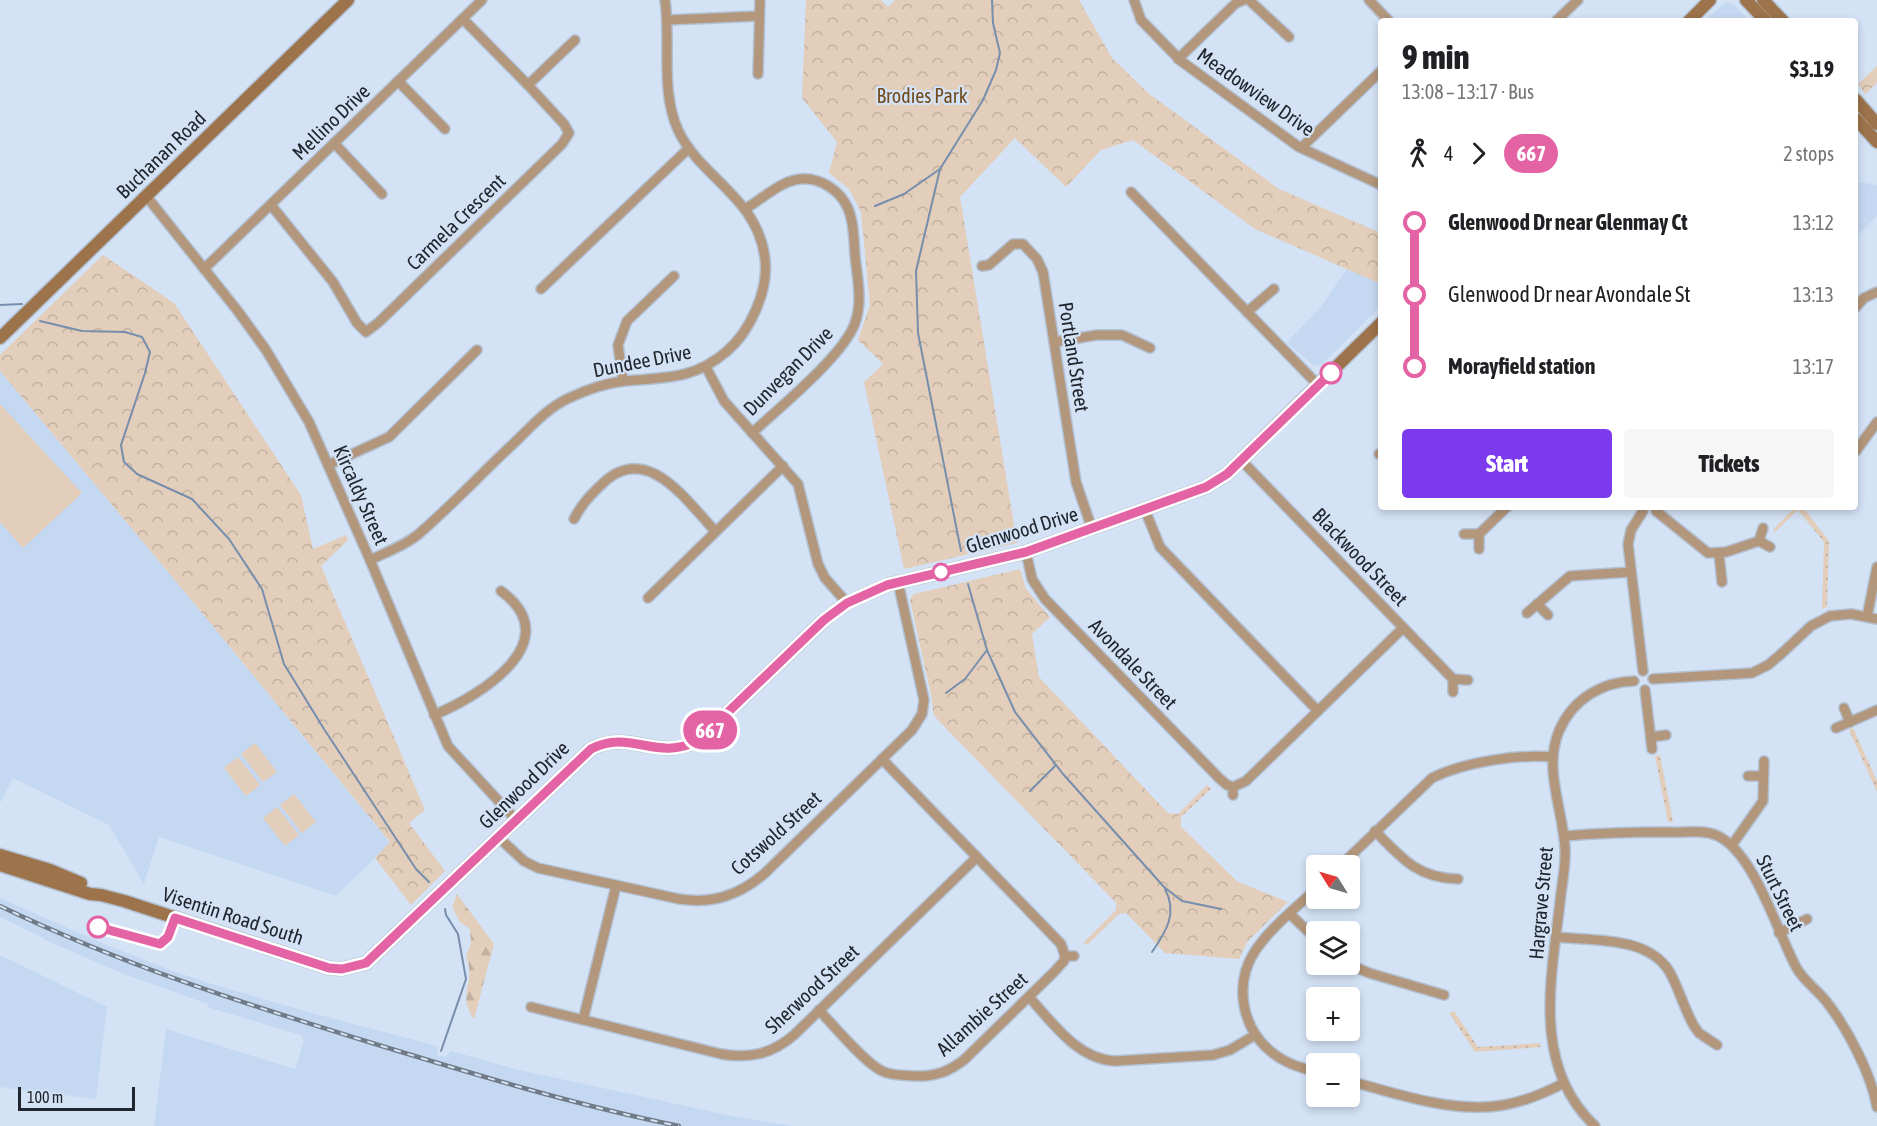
<!DOCTYPE html>
<html lang="en">
<head>
<meta charset="utf-8">
<style>
	:root { --surface:#fff; --page:#f6f6f6; --text:#202124; --muted:#757577; --accent:#7c3aed }
	body { margin:0; font-family:"Asap Condensed",sans-serif; background:var(--page); color:var(--text); height:100vh; display:flex; flex-direction:column; font-size:22px; white-space:nowrap }
	* { box-sizing:border-box; margin:0 }
	p { font-size:20px; color:var(--muted) }
	.icon { flex:none; width:33px; height:33px; fill:none; stroke:currentColor; stroke-width:2; stroke-linecap:round; stroke-linejoin:round }
	.map { position:relative; flex:1; overflow:hidden }
	.details { position:absolute; left:1378px; top:18px; width:480px; height:492px; display:flex; flex-direction:column; background:var(--surface); border-radius:6px; box-shadow:0 3px 9px #0003 }
	.details>* { flex:none }
	.badge { padding:0 12px; border-radius:20px; font-size:21px; line-height:39px }
	.needle { width:39px; rotate:307deg }
	.buttons { position:absolute; left:1306px; top:855px; display:grid; gap:12px }
	.buttons a { display:grid; place-items:center; width:54px; height:54px; border-radius:6px; background:var(--surface); box-shadow:0 3px 9px #0003; font-size:30px }
	.scale { position:absolute; left:18px; bottom:15px; width:117px; box-sizing:border-box; padding-left:6px; border:3px solid #21262e; border-top:0; font-size:16px; line-height:21px; white-space:nowrap; color:#21262e; -webkit-text-stroke:4px #d3e2f5; paint-order:stroke }
	.map>.badge { position:absolute; translate:-50% -50%; box-shadow:0 0 0 3px #fff }
	.legs { display:flex; align-items:center; gap:9px; height:66px; padding:0 24px; font-size:20px }
	.legs p { margin-inline-start:auto }
	.summary { display:flex; align-items:center; justify-content:space-between; height:102px; padding:0 24px }
	h1 { font-size:33px; font-weight:800; line-height:45px }
	.cta { display:flex; gap:12px; margin-top:auto; padding:12px 24px }
	.cta a { flex:1; height:69px; border-radius:6px; background:var(--accent); color:#fff; font-size:24px; font-weight:800; line-height:69px; text-align:center }
	.cta a+a { background:var(--page); color:var(--text) }
	ul { padding:0 24px; list-style:none }
	li { display:flex; align-items:center; gap:21px; height:72px; font-size:22px }
	li i { display:grid; place-items:center; width:9px; height:100%; margin:0 8px; background:currentColor }
	li i::after { content:''; width:15px; height:15px; margin:-8px; border:4px solid; border-radius:50%; background:var(--surface) }
	li p { margin-inline-start:auto }
	li:first-child i { background:linear-gradient(#0000 50%,currentColor 0) }
	li:last-child i { background:linear-gradient(currentColor 50%,#0000 0) }
	.map>svg:first-child { display:block }
	.built { fill:#c5d8f1 }
	.grass { fill:url(#grass-dots) }
	.forest { fill:url(#forest-firs) }
	.park { fill:url(#park-crowns) }
	.pitch { fill:#e2cebb }
	.lines { fill:none; stroke-linecap:round; stroke-linejoin:round }
	.stream { stroke:#778eac; stroke-width:2 }
	.street-casing { stroke:#b3c0d1; stroke-width:12 }
	.secondary-casing { stroke:#b3c0d1; stroke-width:15 }
	.street { stroke:#b3977c; stroke-width:9 }
	.secondary { stroke:#9c734a; stroke-width:12 }
	.rail-casing { stroke:#717a87; stroke-width:4.5 }
	.rail { stroke:#d3e2f5; stroke-width:2; stroke-dasharray:7; stroke-linecap:butt }
	.line-1-casing { stroke:#fff; stroke-width:14 }
	.line-1 { stroke:#e463a4; stroke-width:9 }
	.stop-1-dot { fill:#fff; stroke:#e463a4; stroke-width:3 }
	.labels { text-anchor:middle; stroke-width:4.5; stroke-linejoin:round; paint-order:stroke }
	.street-label { font-size:20px; fill:#21262e; stroke:#d3e2f5 }
	.park-label { font-size:20px; fill:#734a1c; stroke:#d3e2f5 }
</style>
</head>
<body>
<div class="map">
<svg width="1877" height="1126" viewBox="0 0 1877 1126">
	<defs>
		<pattern id="grass-dots" width="8" height="8" patternUnits="userSpaceOnUse" patternTransform="scale(1.5)"><rect width="8" height="8" fill="#e2cebb"/><path d="M2 2h.1M6 6h.1" fill="none" stroke="#c2b1a1" stroke-width="1.8" stroke-linecap="round"/></pattern>
		<pattern id="forest-firs" width="22" height="20" patternUnits="userSpaceOnUse" patternTransform="scale(1.5)"><rect width="22" height="20" fill="#e2cebb"/><path d="M5 1l3.5 6h-7zM16 11l3.5 6h-7z" fill="#c2b1a1"/></pattern>
		<pattern id="park-crowns" width="20" height="18" patternUnits="userSpaceOnUse" patternTransform="scale(1.5)"><rect width="20" height="18" fill="#e2cebb"/><path d="M2 6a3 3 0 1 1 6 0M12 15a3 3 0 1 1 6 0" fill="none" stroke="#c2b1a1"/></pattern>
	</defs>
	<rect width="100%" height="100%" fill="#d3e2f5"/>
	<g class="built">
		<polygon points="1727,2 1735,6 1749,21 1705,21 1722,5"/>
		<polygon points="1856,180 1858,182 1877,185 1877,216 1856,237"/>
		<polygon points="1347,269 1381,284 1381,306 1322,364 1314,366 1287,342 1321,307"/>
		<polygon points="0,371 189,597 390,843 336,896 159,837 144,884 109,825 13,778 0,803"/>
		<polygon points="0,898 104,944 170,970 215,985 312,1013 437,1046 437,1055 445,1057 451,1051 519,1070 732,1116 794,1126 154,1126 166,1029 295,1069 304,1041 301,1035 207,1007 208,1004 124,974 43,939 43,938 0,917"/>
		<polygon points="0,955 107,1007 96,1099 0,1087"/>
	</g>
	<g class="grass">
		<polygon points="1795,507 1803,507 1829,541 1827,607 1822,609 1824,542 1798,510 1775,532 1773,530"/>
		<polygon points="1853,728 1877,781 1877,792 1849,730"/>
		<polygon points="1660,755 1673,822 1668,822 1655,756"/>
		<polygon points="1207,785 1211,789 1181,817 1178,814"/>
		<polygon points="1116,903 1126,913 1119,914 1088,944 1083,943 1116,910"/>
		<polygon points="1454,1011 1478,1047 1540,1043 1541,1047 1475,1052 1449,1013"/>
	</g>
	<path class="forest" d="M 457,894 L 494,944 L 474,1019 C 456,995 477,980 466,957 L 471,943 L 470,929 L 460,922 L 452,907 Z"/>
	<g class="park">
		<polygon points="806,0 881,0 888,7 895,0 1079,0 1112,58 1148,93 1279,189 1381,233 1381,284 1255,229 1133,140 1101,150 1066,187 1015,138 960,197 1017,543 904,569 864,382 883,364 858,340 870,305 861,212 849,189 829,173 837,142 802,98"/>
		<polygon points="1877,66 1877,83 1865,94 1858,84"/>
		<polygon points="103,255 174,303 301,495 313,549 346,535 348,540 321,566 425,810 409,823 445,871 411,905 375,858 390,842 189,597 0,371 0,355"/>
		<polygon points="1020,569 1026,589 1050,617 1032,634 1039,677 1168,813 1178,814 1181,817 1181,827 1238,882 1288,902 1248,941 1239,959 1165,953 937,719 933,713 932,699 910,600 914,594"/>
	</g>
	<g class="pitch">
		<polygon points="0,404 82,493 23,548 0,522"/>
		<polygon points="255,743 277,772 263,782 241,754"/>
		<polygon points="238,757 260,785 246,796 224,768"/>
		<polygon points="294,794 316,822 302,833 280,805"/>
		<polygon points="277,807 299,835 285,846 263,818"/>
	</g>
	<g class="lines">
		<g class="stream">
			<polyline points="875,206 904,194 940,169"/>
			<polyline points="0,305 22,304"/>
			<polyline points="40,321 82,331 125,332 142,337 150,352 145,373 121,445 124,462 137,474 192,499 229,539 262,589 284,664 324,729 416,869 429,882"/>
			<polyline points="961,551 918,333 916,271 940,169 983,100 996,70 1000,53 993,23 992,0"/>
			<polyline points="968,584 987,650 1015,712 1063,774 1164,887 1182,901 1221,909"/>
			<polyline points="946,693 965,679 987,650"/>
			<polyline points="1030,791 1055,766"/>
			<path d="M 1152,952 C 1166,932 1178,913 1165,889"/>
			<polyline points="441,1051 466,979 458,934 446,915 445,909"/>
		</g>
		<defs>
			<g id="street">
				<polyline points="1134,0 1141,20 1181,61 1299,147 1379,184 1382,183"/>
				<polyline points="1249,0 1289,37"/>
				<polyline points="1369,0 1389,21"/>
				<polyline points="668,20 759,16"/>
				<polyline points="1556,21 1578,0"/>
				<polyline points="1178,59 1236,3 1244,0"/>
				<polyline points="758,74 760,0"/>
				<polyline points="398,81 445,129"/>
				<polyline points="528,85 575,40"/>
				<polyline points="334,143 382,194"/>
				<polyline points="1301,148 1382,70"/>
				<polyline points="1131,192 1318,385"/>
				<polyline points="147,197 237,310 266,350 309,422 370,560 448,746 516,820"/>
				<polyline points="271,205 333,282 357,323 366,332 379,322 562,144 569,133 564,124 528,85 463,19"/>
				<path d="M 745,209 C 759,201 773,188 788,182 C 816,171 845,191 851,218 C 854,229 854,243 855,255 C 857,277 863,301 855,323 C 844,355 779,408 752,433"/>
				<polyline points="982,266 989,265 1013,244 1023,244 1037,259 1043,272 1076,482 1092,529"/>
				<polyline points="204,269 482,0"/>
				<polyline points="541,289 689,148"/>
				<polyline points="1856,307 1864,298 1877,292"/>
				<polyline points="1247,312 1274,289"/>
				<polyline points="1054,342 1097,335 1122,335 1150,348"/>
				<polyline points="706,367 724,401 798,484 818,564 825,578 847,603"/>
				<polyline points="623,381 618,345 627,321 674,276"/>
				<polyline points="1856,451 1877,422"/>
				<polyline points="1379,454 1382,454"/>
				<polyline points="1241,460 1453,679"/>
				<polyline points="328,465 389,437 477,350"/>
				<polyline points="1145,510 1160,547 1318,711"/>
				<polyline points="1656,511 1708,553 1726,552 1759,541"/>
				<path d="M 574,519 C 581,505 589,496 600,486 C 645,439 685,499 715,531"/>
				<polyline points="1763,528 1759,541 1770,547"/>
				<polyline points="1464,534 1479,534 1479,549"/>
				<polyline points="1479,534 1507,507"/>
				<polyline points="1026,552 1032,579 1045,599 1219,778 1227,785 1233,787"/>
				<polyline points="1719,554 1722,582"/>
				<path d="M 370,560 C 387,552 408,544 421,532 C 453,504 482,473 513,444 C 530,428 547,408 569,398 C 586,390 605,383 625,381 C 665,377 693,380 726,352 C 750,332 769,290 765,259 C 758,197 700,178 678,130 C 660,90 671,42 665,0"/>
				<polyline points="648,598 783,466"/>
				<polyline points="1537,604 1548,615"/>
				<polyline points="1527,613 1570,576 1631,572"/>
				<polyline points="1867,617 1877,567"/>
				<polyline points="1643,671 1628,544 1631,530 1643,511"/>
				<polyline points="1653,679 1752,673 1768,665 1780,655 1811,626 1830,616 1851,614 1877,619"/>
				<polyline points="1645,690 1652,749"/>
				<polyline points="1453,692 1453,679 1468,680"/>
				<polyline points="1844,708 1850,722"/>
				<path d="M 434,715 C 480,696 569,641 501,591"/>
				<polyline points="1836,728 1877,710"/>
				<polyline points="1651,737 1666,735"/>
				<polyline points="882,759 1061,944 1065,956"/>
				<polyline points="1748,776 1763,776"/>
				<polyline points="1233,795 1233,787 1246,781 1403,628"/>
				<path d="M 1375,831 C 1402,859 1418,878 1458,879"/>
				<path d="M 1564,836 C 1599,833 1633,832 1668,832 C 1685,833 1703,829 1718,836 C 1754,853 1777,931 1796,967 C 1803,980 1816,989 1826,1001 C 1847,1028 1871,1073 1877,1107"/>
				<path d="M 498,837 L 524,861 L 538,868 L 679,899 C 712,904 738,896 764,874 L 912,730 L 922,714 L 924,700 L 898,582"/>
				<polyline points="1732,845 1763,801 1764,761"/>
				<path d="M 1340,866 L 1432,778 C 1464,762 1518,754 1553,757"/>
				<path d="M 1317,888 C 1297,907 1271,927 1255,951 C 1233,985 1242,1030 1274,1054 C 1287,1064 1302,1068 1317,1072"/>
				<polyline points="1290,914 1317,940"/>
				<polyline points="1779,933 1807,919"/>
				<path d="M 1557,937 C 1593,941 1647,936 1669,971 C 1679,988 1684,1009 1694,1026 L 1699,1033 L 1717,1045"/>
				<polyline points="1348,964 1369,973 1444,995"/>
				<path d="M 1029,997 C 1053,1023 1077,1059 1115,1061 L 1213,1055 L 1230,1050 L 1255,1035"/>
				<path d="M 531,1007 L 721,1054 C 750,1059 772,1054 794,1035 L 977,857"/>
				<path d="M 819,1010 C 833,1025 865,1063 882,1071 C 892,1076 903,1075 914,1076 C 934,1077 949,1072 965,1059 L 1054,972 L 1064,961 L 1065,956 L 1074,956"/>
				<polyline points="583,1020 616,886"/>
				<path d="M 1350,1081 C 1396,1094 1457,1114 1504,1105 C 1526,1101 1545,1093 1564,1083"/>
				<path d="M 1595,1126 C 1529,1064 1553,972 1561,893 C 1563,878 1566,863 1565,848 C 1563,809 1543,769 1559,731 C 1572,700 1601,682 1634,681"/>
			</g>
			<g id="secondary">
				<polyline points="1746,0 1766,21"/>
				<polyline points="1763,0 1783,21"/>
				<polyline points="1689,21 1710,0"/>
				<polyline points="1856,100 1877,124"/>
				<polyline points="1856,119 1877,142"/>
				<polyline points="0,338 348,0"/>
				<polyline points="0,855 50,870 81,883"/>
				<path d="M 0,865 L 90,894 L 101,895 L 124,901 L 329,968 L 342,969 L 366,963 L 591,749 C 632,728 657,763 699,740 L 824,620 L 847,603 L 887,585 L 1026,552 L 1206,487 L 1227,474 L 1382,322"/>
			</g>
		</defs>
		<use href="#street" class="street-casing"/>
		<use href="#secondary" class="secondary-casing"/>
		<use href="#street" class="street"/>
		<use href="#secondary" class="secondary"/>
		<defs>
			<path id="rail" d="M 0,906 C 120,964 245,1004 372,1043 C 473,1074 575,1105 679,1126"/>
		</defs>
		<use href="#rail" class="rail-casing"/>
		<use href="#rail" class="rail"/>
	</g>
	<g class="lines">
		<defs>
			<path id="line-1" d="M 98,927 L 160,944 L 168,937 L 175,918 L 329,968 L 342,969 L 366,963 L 591,749 C 631,728 656,763 699,740 L 824,620 L 847,603 L 887,585 L 1026,552 L 1206,487 L 1227,474 L 1331,373"/>
		</defs>
		<use href="#line-1" class="line-1-casing"/>
		<use href="#line-1" class="line-1"/>
	</g>
	<g class="stop-1-dot">
		<circle cx="1331" cy="373" r="10"/>
		<circle cx="941" cy="572" r="8"/>
		<circle cx="98" cy="927" r="10"/>
	</g>
	<g class="labels">
		<g class="street-label">
			<text transform="translate(1256 92) rotate(35)" y="7">Meadowview Drive</text>
			<text transform="translate(331 122) rotate(-44)" y="7">Mellino Drive</text>
			<text transform="translate(161 155) rotate(-44)" y="7">Buchanan Road</text>
			<text transform="translate(456 222) rotate(-44)" y="7">Carmela Crescent</text>
			<text transform="translate(1074 357) rotate(81)" y="7">Portland Street</text>
			<text transform="translate(642 361) rotate(-11)" y="7">Dundee Drive</text>
			<text transform="translate(788 371) rotate(-45)" y="7">Dunvegan Drive</text>
			<text transform="translate(361 495) rotate(66)" y="7">Kircaldy Street</text>
			<text transform="translate(1022 530) rotate(-17)" y="7">Glenwood Drive</text>
			<text transform="translate(1360 557) rotate(46)" y="7">Blackwood Street</text>
			<text transform="translate(1133 664) rotate(46)" y="7">Avondale Street</text>
			<text transform="translate(524 785) rotate(-44)" y="7">Glenwood Drive</text>
			<text transform="translate(776 833) rotate(-42)" y="7">Cotswold Street</text>
			<text transform="translate(1780 893) rotate(64)" y="7">Sturt Street</text>
			<text transform="translate(1541 903) rotate(-85)" y="7">Hargrave Street</text>
			<text transform="translate(233 916) rotate(18)" y="7">Visentin Road South</text>
			<text transform="translate(812 989) rotate(-43)" y="7">Sherwood Street</text>
			<text transform="translate(982 1014) rotate(-42)" y="7">Allambie Street</text>
		</g>
		<g class="park-label">
			<text x="922" y="103">Brodies Park</text>
		</g>
	</g>
</svg>
<div class="buttons">
<a><svg class="needle" viewBox="-14 -14 28 28"><path d="M0-13l5 13h-10z" fill="#e53935"/><path d="M0 13l5-13h-10z" fill="#757577"/></svg></a>
<a><svg class="icon" aria-label="layers" viewBox="0 0 24 24"><path d="M12 4l9 5-9 5-9-5zM3 14l9 5 9-5"/></svg></a>
<a>+</a>
<a>−</a>
</div>
<div class="scale">100 m</div>
<b class="badge" style="left:710px;top:730px;background:#e463a4;color:#fff">667</b>
<section class="details">
<div class="summary"><div><h1>9 min</h1><p>13:08 – 13:17 · Bus</p></div><b>$3.19</b></div>
<div class="legs"><svg class="icon" aria-label="walk" viewBox="0 0 24 24"><circle cx="13" cy="4" r="2"/><path d="M13 8l-2 6 4 7M11 14l-3 7M7 12l3-4h3l4 4"/></svg>4<svg class="icon" aria-label="forward" viewBox="0 0 24 24"><path d="M9 5l7 7-7 7"/></svg><b class="badge" style="background:#e463a4;color:#fff">667</b><p>2 stops</p></div>
<ul>
<li><i style="color:#e463a4"></i><b>Glenwood Dr near Glenmay Ct</b><p>13:12</p></li>
<li><i style="color:#e463a4"></i><span>Glenwood Dr near Avondale St</span><p>13:13</p></li>
<li><i style="color:#e463a4"></i><b>Morayfield station</b><p>13:17</p></li>
</ul>
<div class="cta"><a>Start</a><a>Tickets</a></div>
</section>
</div>
</body>
</html>
